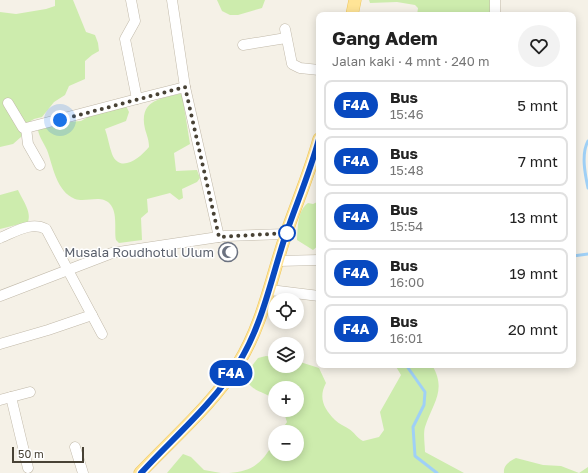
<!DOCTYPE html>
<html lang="id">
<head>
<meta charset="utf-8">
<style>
	:root { --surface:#fff; --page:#f2f2f2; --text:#222; --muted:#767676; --line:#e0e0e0 }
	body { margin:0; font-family:"Golos Text",sans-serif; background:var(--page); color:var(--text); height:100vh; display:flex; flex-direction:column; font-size:15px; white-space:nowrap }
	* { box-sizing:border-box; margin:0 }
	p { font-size:13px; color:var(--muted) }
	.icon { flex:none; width:22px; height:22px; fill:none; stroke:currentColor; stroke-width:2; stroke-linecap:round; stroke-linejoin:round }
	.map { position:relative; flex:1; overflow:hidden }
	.side { position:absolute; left:316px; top:12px; width:260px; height:356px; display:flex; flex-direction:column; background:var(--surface); border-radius:8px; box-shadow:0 2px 10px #0003 }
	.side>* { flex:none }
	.badge { padding:0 8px; border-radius:13px; font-size:14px; line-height:26px }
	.fabs { position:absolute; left:268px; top:293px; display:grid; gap:8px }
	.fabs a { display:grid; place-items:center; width:36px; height:36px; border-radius:50%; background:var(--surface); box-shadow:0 2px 10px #0003; font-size:20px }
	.scale { position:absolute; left:12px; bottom:10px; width:72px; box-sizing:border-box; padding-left:4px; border:2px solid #484235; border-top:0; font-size:11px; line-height:14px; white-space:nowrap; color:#484235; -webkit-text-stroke:3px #fff; paint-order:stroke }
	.you { position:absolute; width:20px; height:20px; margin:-10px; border:3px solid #fff; border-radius:50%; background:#1a73e8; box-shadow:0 0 0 6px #1a73e833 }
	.map>.badge { position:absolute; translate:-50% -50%; box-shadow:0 0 0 2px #fff }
	.round { display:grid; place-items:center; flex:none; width:42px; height:42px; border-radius:21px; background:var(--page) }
	.overview { display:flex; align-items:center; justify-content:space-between; height:68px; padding:0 16px }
	h1 { font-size:19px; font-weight:700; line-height:30px }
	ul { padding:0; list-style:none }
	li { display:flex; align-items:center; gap:12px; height:50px; margin:0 8px 6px; padding:0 8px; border:2px solid var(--line); border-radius:8px }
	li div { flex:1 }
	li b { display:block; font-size:15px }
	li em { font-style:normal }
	li .badge { min-width:44px; font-weight:700; text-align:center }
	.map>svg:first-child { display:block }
	.green { fill:#cdecad }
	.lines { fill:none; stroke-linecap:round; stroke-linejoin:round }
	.stream { stroke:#9fd0f6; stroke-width:3 }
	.minor-casing { stroke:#c1b9a9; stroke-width:11 }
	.major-casing { stroke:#edc65d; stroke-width:13 }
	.minor { stroke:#fff; stroke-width:10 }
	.major { stroke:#ffe496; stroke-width:12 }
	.line-casing { stroke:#fff; stroke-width:9 }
	.line { stroke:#0849c0; stroke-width:6 }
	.walk { stroke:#484235; stroke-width:4; stroke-dasharray:0 7.2 }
	.stop-dot { fill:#fff; stroke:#0849c0; stroke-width:2 }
	.labels { text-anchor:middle; stroke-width:3; stroke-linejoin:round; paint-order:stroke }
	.worship-label { font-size:13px; fill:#5b616d; stroke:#fff; text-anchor:end }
</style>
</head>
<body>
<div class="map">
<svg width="588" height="473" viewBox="0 0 588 473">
	<rect width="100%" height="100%" fill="#f5f1e7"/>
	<g class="green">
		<polygon points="55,0 73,0 86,32 95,35 98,43 99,51 92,55 85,61 85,79 69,86 65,95 54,102 42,117 34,119 26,124 21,137 13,144 0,147 0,12 16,14 46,9 55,6"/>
		<polygon points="217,0 265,0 262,8 238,15 230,15 222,11"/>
		<polygon points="369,0 490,0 490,15 417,15 418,8 415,5 397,2 370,3"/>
		<path d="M 179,94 L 182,94 L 190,144 L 174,153 L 176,171 L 197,170 L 200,178 L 197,182 L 182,189 L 183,198 L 179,200 L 170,193 L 147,199 L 148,212 L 141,218 L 142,240 L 119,243 L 116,240 C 114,230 118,213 110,204 C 101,194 86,203 75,199 C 56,191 53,166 47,150 C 44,143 39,137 38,130 L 53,123 L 81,121 L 88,117 L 125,104 L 129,112 L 126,121 L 105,129 C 108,137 109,146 112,154 C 120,174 140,158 149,147 C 149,140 147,136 145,129 C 139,101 158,99 179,94 Z"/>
		<path d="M 18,190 C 22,199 32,212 28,222 L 0,229 L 0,195 Z"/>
		<path d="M 319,201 L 319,245 L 313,250 L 297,240 C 298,228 297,211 308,203 L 313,204 Z"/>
		<path d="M 266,356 L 275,357 L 275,366 L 297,366 L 297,361 L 319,368 L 326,383 C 318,398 324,409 335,420 C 339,424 345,426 349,429 C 354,432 357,438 363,441 L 379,437 L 384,430 L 380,412 L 401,375 L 395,365 L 432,365 C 447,390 433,403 425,427 C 423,434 425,445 425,452 L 464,473 L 229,473 C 255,471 262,462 275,441 L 275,454 L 297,454 L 297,432 L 280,432 L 287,422 L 283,410 L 297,410 L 297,388 L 275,388 L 275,400 C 264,391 253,392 246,380 L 248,371 L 258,358 Z"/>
		<polygon points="183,454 191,457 204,470 221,473 167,473"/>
		<path d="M 516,458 L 543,465 L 561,466 L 579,473 L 588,467 L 588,473 L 504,473 C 503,465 510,461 516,458 Z"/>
	</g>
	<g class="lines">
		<g class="stream">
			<path d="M 588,141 C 581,154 585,174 588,188"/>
			<polyline points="573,256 588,254"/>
			<polyline points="406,365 425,392 424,405 413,427 415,456 437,473"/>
		</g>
		<defs>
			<g id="minor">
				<polyline points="131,0 135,21 125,39 137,99 185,87"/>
				<polyline points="172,0 185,87 219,237"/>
				<polyline points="495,15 495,0"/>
				<polyline points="285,29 292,64 300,68 319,70"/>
				<polyline points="243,45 286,38"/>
				<polyline points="8,103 23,128 26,128 137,99"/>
				<polyline points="26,128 28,144 40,165"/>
				<path d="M 0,238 C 15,232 31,221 46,229 L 102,334"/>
				<polyline points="278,261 319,260"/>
				<polyline points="270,290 319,296"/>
				<polyline points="0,296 112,253 225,236 286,234"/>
				<polyline points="0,344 48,330 92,315"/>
				<polyline points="11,397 28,468"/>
				<polyline points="0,400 30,392"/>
				<polyline points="75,447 83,473"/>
			</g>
			<g id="major">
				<polyline points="352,15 355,0"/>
				<path d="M 140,473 C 173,438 212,405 238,364 C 263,324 271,278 286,234 C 297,202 310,172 319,139"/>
			</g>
		</defs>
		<use href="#minor" class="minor-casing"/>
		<use href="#major" class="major-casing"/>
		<use href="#minor" class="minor"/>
		<use href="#major" class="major"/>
	</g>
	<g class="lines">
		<defs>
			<path id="line" d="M 141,473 C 173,438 212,405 238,364 C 263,324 271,278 286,234 C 297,202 310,172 319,139"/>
		</defs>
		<use href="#line" class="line-casing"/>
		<use href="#line" class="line"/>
		<polyline class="walk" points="60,120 185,87 219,237 287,233"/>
	</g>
	<defs>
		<symbol id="mosque-ring" viewBox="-11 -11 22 22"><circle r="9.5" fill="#fff" stroke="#6b7280" stroke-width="1.5"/><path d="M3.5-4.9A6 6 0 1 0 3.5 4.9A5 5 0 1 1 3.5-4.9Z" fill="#6b7280"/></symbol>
	</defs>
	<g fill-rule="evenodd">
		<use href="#mosque-ring" x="217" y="241" width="22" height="22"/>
	</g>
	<circle class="stop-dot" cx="287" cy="233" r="8"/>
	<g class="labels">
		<g class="worship-label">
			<text x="214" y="257">Musala Roudhotul Ulum</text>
		</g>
	</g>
</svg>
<div class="fabs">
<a><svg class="icon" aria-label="locate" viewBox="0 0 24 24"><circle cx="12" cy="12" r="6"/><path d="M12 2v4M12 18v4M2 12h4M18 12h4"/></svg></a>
<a><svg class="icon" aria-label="layers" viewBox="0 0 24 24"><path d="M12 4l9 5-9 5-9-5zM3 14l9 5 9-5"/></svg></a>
<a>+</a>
<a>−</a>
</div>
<div class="scale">50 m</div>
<div class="you" style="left:60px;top:120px"></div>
<b class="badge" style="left:231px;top:373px;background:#0849c0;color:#fff">F4A</b>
<section class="side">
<div class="overview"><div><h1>Gang Adem</h1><p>Jalan kaki · 4 mnt · 240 m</p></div><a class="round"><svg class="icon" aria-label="heart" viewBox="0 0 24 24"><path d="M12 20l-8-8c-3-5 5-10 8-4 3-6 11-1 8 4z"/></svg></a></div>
<ul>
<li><span class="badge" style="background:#0849c0;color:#fff">F4A</span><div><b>Bus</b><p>15:46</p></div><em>5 mnt</em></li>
<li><span class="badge" style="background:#0849c0;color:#fff">F4A</span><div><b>Bus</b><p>15:48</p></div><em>7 mnt</em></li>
<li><span class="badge" style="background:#0849c0;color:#fff">F4A</span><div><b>Bus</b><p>15:54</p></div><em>13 mnt</em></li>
<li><span class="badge" style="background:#0849c0;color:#fff">F4A</span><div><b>Bus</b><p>16:00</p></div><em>19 mnt</em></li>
<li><span class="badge" style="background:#0849c0;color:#fff">F4A</span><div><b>Bus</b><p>16:01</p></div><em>20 mnt</em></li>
</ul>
</section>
</div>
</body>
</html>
